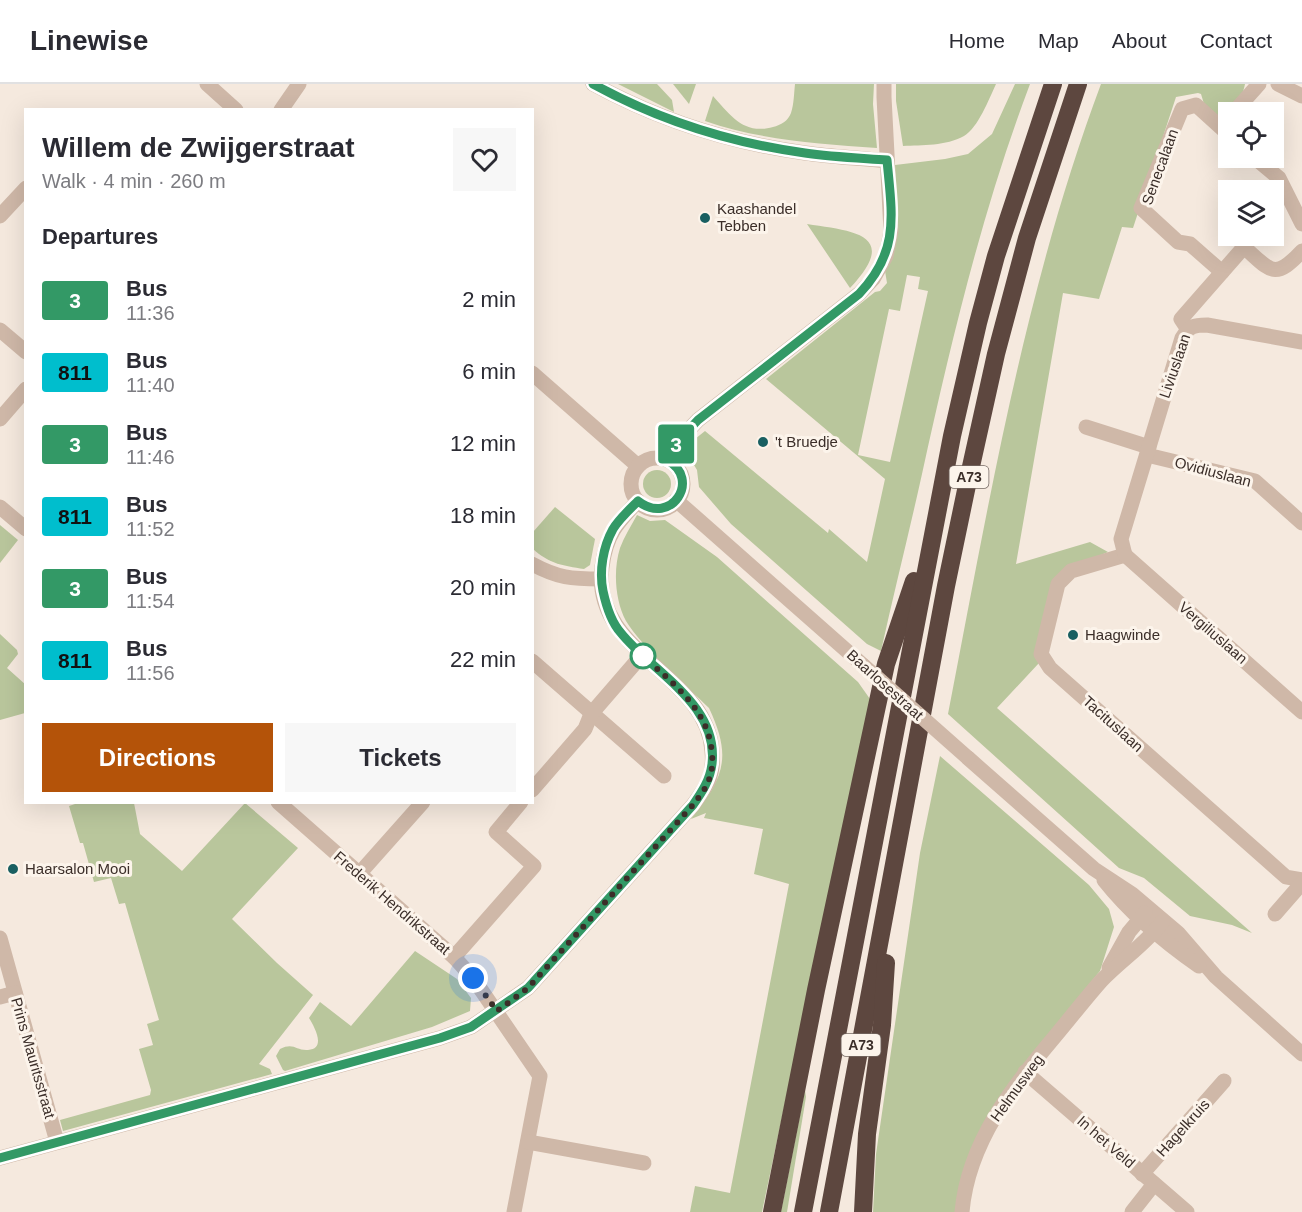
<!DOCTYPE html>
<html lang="en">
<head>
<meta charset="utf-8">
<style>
	:root { --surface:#fff; --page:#f7f7f7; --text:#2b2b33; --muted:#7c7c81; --line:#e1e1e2; --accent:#b45309 }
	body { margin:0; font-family:Arial,sans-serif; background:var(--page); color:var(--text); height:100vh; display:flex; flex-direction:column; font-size:22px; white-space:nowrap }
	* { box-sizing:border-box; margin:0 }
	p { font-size:20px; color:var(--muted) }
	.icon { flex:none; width:33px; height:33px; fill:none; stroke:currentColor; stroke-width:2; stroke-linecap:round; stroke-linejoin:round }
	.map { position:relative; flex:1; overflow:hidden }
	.drawer { position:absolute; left:24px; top:24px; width:510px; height:696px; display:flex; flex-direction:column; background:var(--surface); border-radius:0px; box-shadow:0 6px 24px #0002 }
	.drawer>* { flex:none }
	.badge { padding:0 12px; border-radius:4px; font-size:21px; line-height:39px }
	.tools { position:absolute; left:1218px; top:18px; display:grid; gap:12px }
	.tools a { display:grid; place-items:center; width:66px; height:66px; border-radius:0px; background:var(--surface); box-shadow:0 6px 24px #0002; font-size:30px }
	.you { position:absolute; width:30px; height:30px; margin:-15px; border:4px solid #fff; border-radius:50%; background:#1a73e8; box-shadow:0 0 0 9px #1a73e833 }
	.map>.badge { position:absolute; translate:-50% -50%; box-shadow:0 0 0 3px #fff }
	h2 { padding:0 18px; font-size:22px; line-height:54px }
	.round { display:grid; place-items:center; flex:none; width:63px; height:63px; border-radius:0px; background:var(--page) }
	.overview { display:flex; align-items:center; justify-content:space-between; height:102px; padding:0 18px }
	h1 { font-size:28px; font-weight:600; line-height:45px }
	.primary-button { display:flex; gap:12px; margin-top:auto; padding:12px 18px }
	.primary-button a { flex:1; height:69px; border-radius:0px; background:var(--accent); color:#fff; font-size:24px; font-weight:600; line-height:69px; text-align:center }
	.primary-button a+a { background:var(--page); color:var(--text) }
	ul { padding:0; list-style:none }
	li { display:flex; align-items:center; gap:18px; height:72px; padding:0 18px }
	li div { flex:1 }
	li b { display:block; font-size:22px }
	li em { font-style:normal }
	li .badge { min-width:66px; font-weight:700; text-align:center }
	header { display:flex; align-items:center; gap:36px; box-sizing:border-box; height:84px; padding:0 30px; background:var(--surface); border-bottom:2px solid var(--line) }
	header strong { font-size:28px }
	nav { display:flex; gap:33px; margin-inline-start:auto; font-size:21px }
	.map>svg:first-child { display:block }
	.green { fill:#b9c69c; fill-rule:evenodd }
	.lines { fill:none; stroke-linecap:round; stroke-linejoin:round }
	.minor { stroke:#cfb8a8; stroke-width:15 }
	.tertiary { stroke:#cfb8a8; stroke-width:15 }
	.motorway { stroke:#5d473f; stroke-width:18 }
	.tertiary-bridge { stroke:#cfb8a8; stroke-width:15 }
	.line-casing { stroke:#fff; stroke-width:14 }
	.line { stroke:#396; stroke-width:9 }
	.walk { stroke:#3b2e29; stroke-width:6; stroke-dasharray:0 10.8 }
	.poi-dot { fill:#195f61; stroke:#fcf4eb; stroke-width:2 }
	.stop-dot { fill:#fff; stroke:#396; stroke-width:3 }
	.labels { text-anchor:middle; stroke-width:6; stroke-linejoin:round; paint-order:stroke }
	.shield { fill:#fcf4eb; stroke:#756963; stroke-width:1.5 }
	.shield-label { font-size:14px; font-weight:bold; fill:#3b2e29 }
	.street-label { font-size:15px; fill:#3b2e29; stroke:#fcf4eb }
	.poi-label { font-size:15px; fill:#3b2e29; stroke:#fcf4eb; text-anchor:start }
</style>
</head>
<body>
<header>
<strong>Linewise</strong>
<nav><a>Home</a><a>Map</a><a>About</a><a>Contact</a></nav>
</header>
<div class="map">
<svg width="1302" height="1128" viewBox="0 0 1302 1128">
	<rect width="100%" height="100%" fill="#f5e9de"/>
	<g class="green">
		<polygon points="618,0 657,0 672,16 674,28"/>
		<polygon points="673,0 696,0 689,20"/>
		<path d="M 795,0 L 874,0 L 873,20 L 877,64 C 819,60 760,56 705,37 L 713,12 C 731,32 744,51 773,43 C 781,41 788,37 791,29 C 794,20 794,9 795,0 Z"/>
		<path d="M 896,0 L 996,0 C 989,15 978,44 964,52 C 946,62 922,61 903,62 L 896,17 Z"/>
		<path d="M 1015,0 L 1030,0 C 982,127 951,258 922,390 C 909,449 894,508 881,567 L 867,560 L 731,440 L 699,403 L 697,386 L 688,371 L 695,355 L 705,347 L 828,449 L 829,445 L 867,478 L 885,395 L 766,295 L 875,208 L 880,207 L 887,199 L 885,187 L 898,147 L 895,81 L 945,75 L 968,70 L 992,50 ZM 907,191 L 920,193 L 918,205 L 928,207 L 890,378 L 858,371 L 889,225 L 900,227 Z"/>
		<path d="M 1101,0 L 1245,0 C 1242,14 1236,29 1221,35 L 1204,20 L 1201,10 L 1198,9 L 1176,13 L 1133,144 L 1122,143 L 1099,215 L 1063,209 L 1016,480 L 1090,458 L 1108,468 L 1068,485 L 1039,579 L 997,624 L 1252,849 L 1232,841 L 1190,832 L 1144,794 L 1119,784 L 948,630 C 989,418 1025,203 1101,0 Z"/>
		<path d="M 807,140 C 853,147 901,150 850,204 Z"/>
		<circle cx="657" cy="400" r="14"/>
		<path d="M 555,423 L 595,455 L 590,481 L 584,485 C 563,482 548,479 533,465 L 533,448 Z"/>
		<path d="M 637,431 L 650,437 L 665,436 L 717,473 L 858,598 L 870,615 L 762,1128 L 690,1128 L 695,1102 L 730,1109 L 789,800 L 754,790 L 763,745 L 704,734 L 706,729 L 691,735 C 723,694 733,675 709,624 C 685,600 643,565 626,537 C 615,517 613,486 620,464 C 624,453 631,442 637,431 Z"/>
		<polygon points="0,441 18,456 0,479"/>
		<polygon points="0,550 17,566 18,570 7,584 26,601 25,629 0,636"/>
		<polygon points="940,672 1089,801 1109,825 1114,843 1100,887 1021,984 956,1128 873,1128 876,1070 920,769"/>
		<polygon points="78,719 134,719 140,750 182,787 245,719 298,764 232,835 277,879 313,911 259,980 270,985 272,990 63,1047 60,1036 150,1011 151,1006 139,965 153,961 147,940 159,936 125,819 119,820 111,794 94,798 83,759 80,759 69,722"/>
		<path d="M 415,867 L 457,895 L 471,914 L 470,927 L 432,943 L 285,987 L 283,986 L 276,972 L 280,965 C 294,958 296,967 308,966 C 327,965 314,942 309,934 L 320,918 L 351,942 Z"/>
		<polygon points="805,1006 806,1013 787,1128 781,1128"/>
	</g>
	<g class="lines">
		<g class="minor">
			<path d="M 593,0 C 659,36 731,59 805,69 C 832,73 860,74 887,77"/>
			<polyline points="1278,0 1302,12"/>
			<polyline points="281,26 299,0"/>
			<polyline points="1234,28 1259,0"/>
			<polyline points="1255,74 1279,94 1302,140"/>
			<polyline points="0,132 26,104"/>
			<polyline points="1222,188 1190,160 1178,158 1141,124 1182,25 1196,21 1228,50"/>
			<path d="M 1187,244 L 1181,235 L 1244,163 C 1271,187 1274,197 1302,167"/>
			<polyline points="0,246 26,268"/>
			<polyline points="0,335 26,305"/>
			<polyline points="1086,343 1149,363"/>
			<polyline points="1147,371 1255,397 1302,439"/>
			<polyline points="667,376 678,357 698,336 859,210 873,195 886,172 891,147 884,13 884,0"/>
			<polyline points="0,423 26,445"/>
			<polyline points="1125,471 1071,487 1058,500 1041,570 1050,584 1286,793 1302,796"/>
			<path d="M 1125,471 L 1121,455 L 1182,254 C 1189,242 1194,241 1207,241 L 1302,258"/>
			<polyline points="1125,471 1302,628"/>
			<path d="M 532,480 C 558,494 571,495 601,495"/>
			<polyline points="532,577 664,692"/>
			<polyline points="532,706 585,645 591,630 642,571"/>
			<polyline points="278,718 454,873 473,894 540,992 514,1128"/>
			<polyline points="359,790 423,718"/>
			<polyline points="1275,830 1302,799"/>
			<polyline points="0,854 57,1058"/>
			<polyline points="454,873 534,782 496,748 521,718"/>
			<polyline points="0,913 15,909"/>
			<polyline points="1025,988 1187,1128"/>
			<polyline points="528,1058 644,1079"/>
			<path d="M 0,1074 L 440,954 L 471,943 L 528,904 L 693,721 C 698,714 704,706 708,698 C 712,689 713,677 712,667 C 707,589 591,570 602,483 C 606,451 616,440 638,417"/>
			<polyline points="1142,1090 1224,997"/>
			<polyline points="1132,1128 1154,1100"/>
		</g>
		<g class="tertiary">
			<polyline points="207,0 236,26"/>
			<polyline points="532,289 638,382"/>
			<circle cx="657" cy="400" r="26"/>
			<polyline points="676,416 864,582"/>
			<polyline points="968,674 1094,785 1132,810 1178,849 1216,893 1302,970"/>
			<path d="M 1104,796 C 1131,830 1163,857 1199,882"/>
			<polyline points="1109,884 1129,848 1145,829"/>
			<path d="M 962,1128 C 968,1058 1013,1002 1057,950 C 1072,932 1086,914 1101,897 C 1121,876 1146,860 1163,837"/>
		</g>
		<g class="motorway">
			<polyline points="772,1128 816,906 886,580 914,497"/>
			<polyline points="803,1128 952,352 978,239 996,172 1053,0"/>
			<polyline points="829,1128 946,502 970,387 996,270 1027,154 1078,0"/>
			<polyline points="863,1128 867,1050 882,941 886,879"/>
		</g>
		<polyline class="tertiary-bridge" points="864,582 968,674"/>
	</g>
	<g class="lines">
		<defs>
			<path id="line" d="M 0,1074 L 440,954 L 471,943 L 528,904 L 693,721 C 702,708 710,696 712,680 C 719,620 653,589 621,549 C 611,538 606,521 603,507 C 599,487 603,463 613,445 C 619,435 630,425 638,417 C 671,443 702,395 667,376 L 678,357 L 698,336 L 859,210 C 900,167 892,131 887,76 C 859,74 832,73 805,69 C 731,59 659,36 593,0"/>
		</defs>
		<use href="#line" class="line-casing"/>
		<use href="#line" class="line"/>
		<path class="walk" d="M 473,894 L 497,927 L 528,904 L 693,721 C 698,714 705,706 708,698 C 712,689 713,679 712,670 C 709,625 673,600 642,571 L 643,572"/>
	</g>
	<g class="poi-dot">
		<circle cx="705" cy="134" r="6"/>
		<circle cx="763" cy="358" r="6"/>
		<circle cx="1073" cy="551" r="6"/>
		<circle cx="13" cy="785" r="6"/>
	</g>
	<circle class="stop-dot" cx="643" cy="572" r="12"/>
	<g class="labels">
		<g class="shield">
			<rect x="949.5" y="382" width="39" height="22" rx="4.5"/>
			<rect x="841.5" y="950" width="39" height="22" rx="4.5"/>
		</g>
		<g class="shield-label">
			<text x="969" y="398">A73</text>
			<text x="861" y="966">A73</text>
		</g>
		<g class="street-label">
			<text transform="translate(1160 83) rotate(-70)" y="5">Senecalaan</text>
			<text transform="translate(1175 282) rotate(-71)" y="5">Liviuslaan</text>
			<text transform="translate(1213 388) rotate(15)" y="5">Ovidiuslaan</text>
			<text transform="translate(1213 549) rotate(41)" y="5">Vergiliuslaan</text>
			<text transform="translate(885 601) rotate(42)" y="5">Baarlosestraat</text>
			<text transform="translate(1113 640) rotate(42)" y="5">Tacituslaan</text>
			<text transform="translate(392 819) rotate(41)" y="5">Frederik Hendrikstraat</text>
			<text transform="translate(33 974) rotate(74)" y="5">Prins Mauritsstraat</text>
			<text transform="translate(1017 1004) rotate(-54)" y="5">Helmusweg</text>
			<text transform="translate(1183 1044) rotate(-48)" y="5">Hagelkruis</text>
			<text transform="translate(1106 1058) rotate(41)" y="5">In het Veld</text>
		</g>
		<g class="poi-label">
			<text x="717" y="130">Kaashandel<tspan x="717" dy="17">Tebben</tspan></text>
			<text x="775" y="363">'t Bruedje</text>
			<text x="1085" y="556">Haagwinde</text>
			<text x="25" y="790">Haarsalon Mooi</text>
		</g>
	</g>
</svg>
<div class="tools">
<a><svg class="icon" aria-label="locate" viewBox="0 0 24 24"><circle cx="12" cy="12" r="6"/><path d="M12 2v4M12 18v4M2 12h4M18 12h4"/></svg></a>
<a><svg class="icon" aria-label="layers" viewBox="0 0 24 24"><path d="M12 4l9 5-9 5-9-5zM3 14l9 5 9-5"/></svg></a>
</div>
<div class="you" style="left:473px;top:894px"></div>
<b class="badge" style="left:676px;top:360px;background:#396;color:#fff">3</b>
<section class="drawer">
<div class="overview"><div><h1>Willem de Zwijgerstraat</h1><p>Walk · 4 min · 260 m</p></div><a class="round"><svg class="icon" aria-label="heart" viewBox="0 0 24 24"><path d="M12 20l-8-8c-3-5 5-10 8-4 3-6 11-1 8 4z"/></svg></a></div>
<h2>Departures</h2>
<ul>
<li><span class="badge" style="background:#396;color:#fff">3</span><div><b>Bus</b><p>11:36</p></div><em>2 min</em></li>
<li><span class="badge" style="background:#00becd;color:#111">811</span><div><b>Bus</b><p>11:40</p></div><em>6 min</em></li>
<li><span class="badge" style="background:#396;color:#fff">3</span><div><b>Bus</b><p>11:46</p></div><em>12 min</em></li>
<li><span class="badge" style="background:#00becd;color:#111">811</span><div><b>Bus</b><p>11:52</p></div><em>18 min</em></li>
<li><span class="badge" style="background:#396;color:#fff">3</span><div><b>Bus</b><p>11:54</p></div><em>20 min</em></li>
<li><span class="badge" style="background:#00becd;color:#111">811</span><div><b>Bus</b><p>11:56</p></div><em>22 min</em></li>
</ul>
<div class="primary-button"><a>Directions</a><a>Tickets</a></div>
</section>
</div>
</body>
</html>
